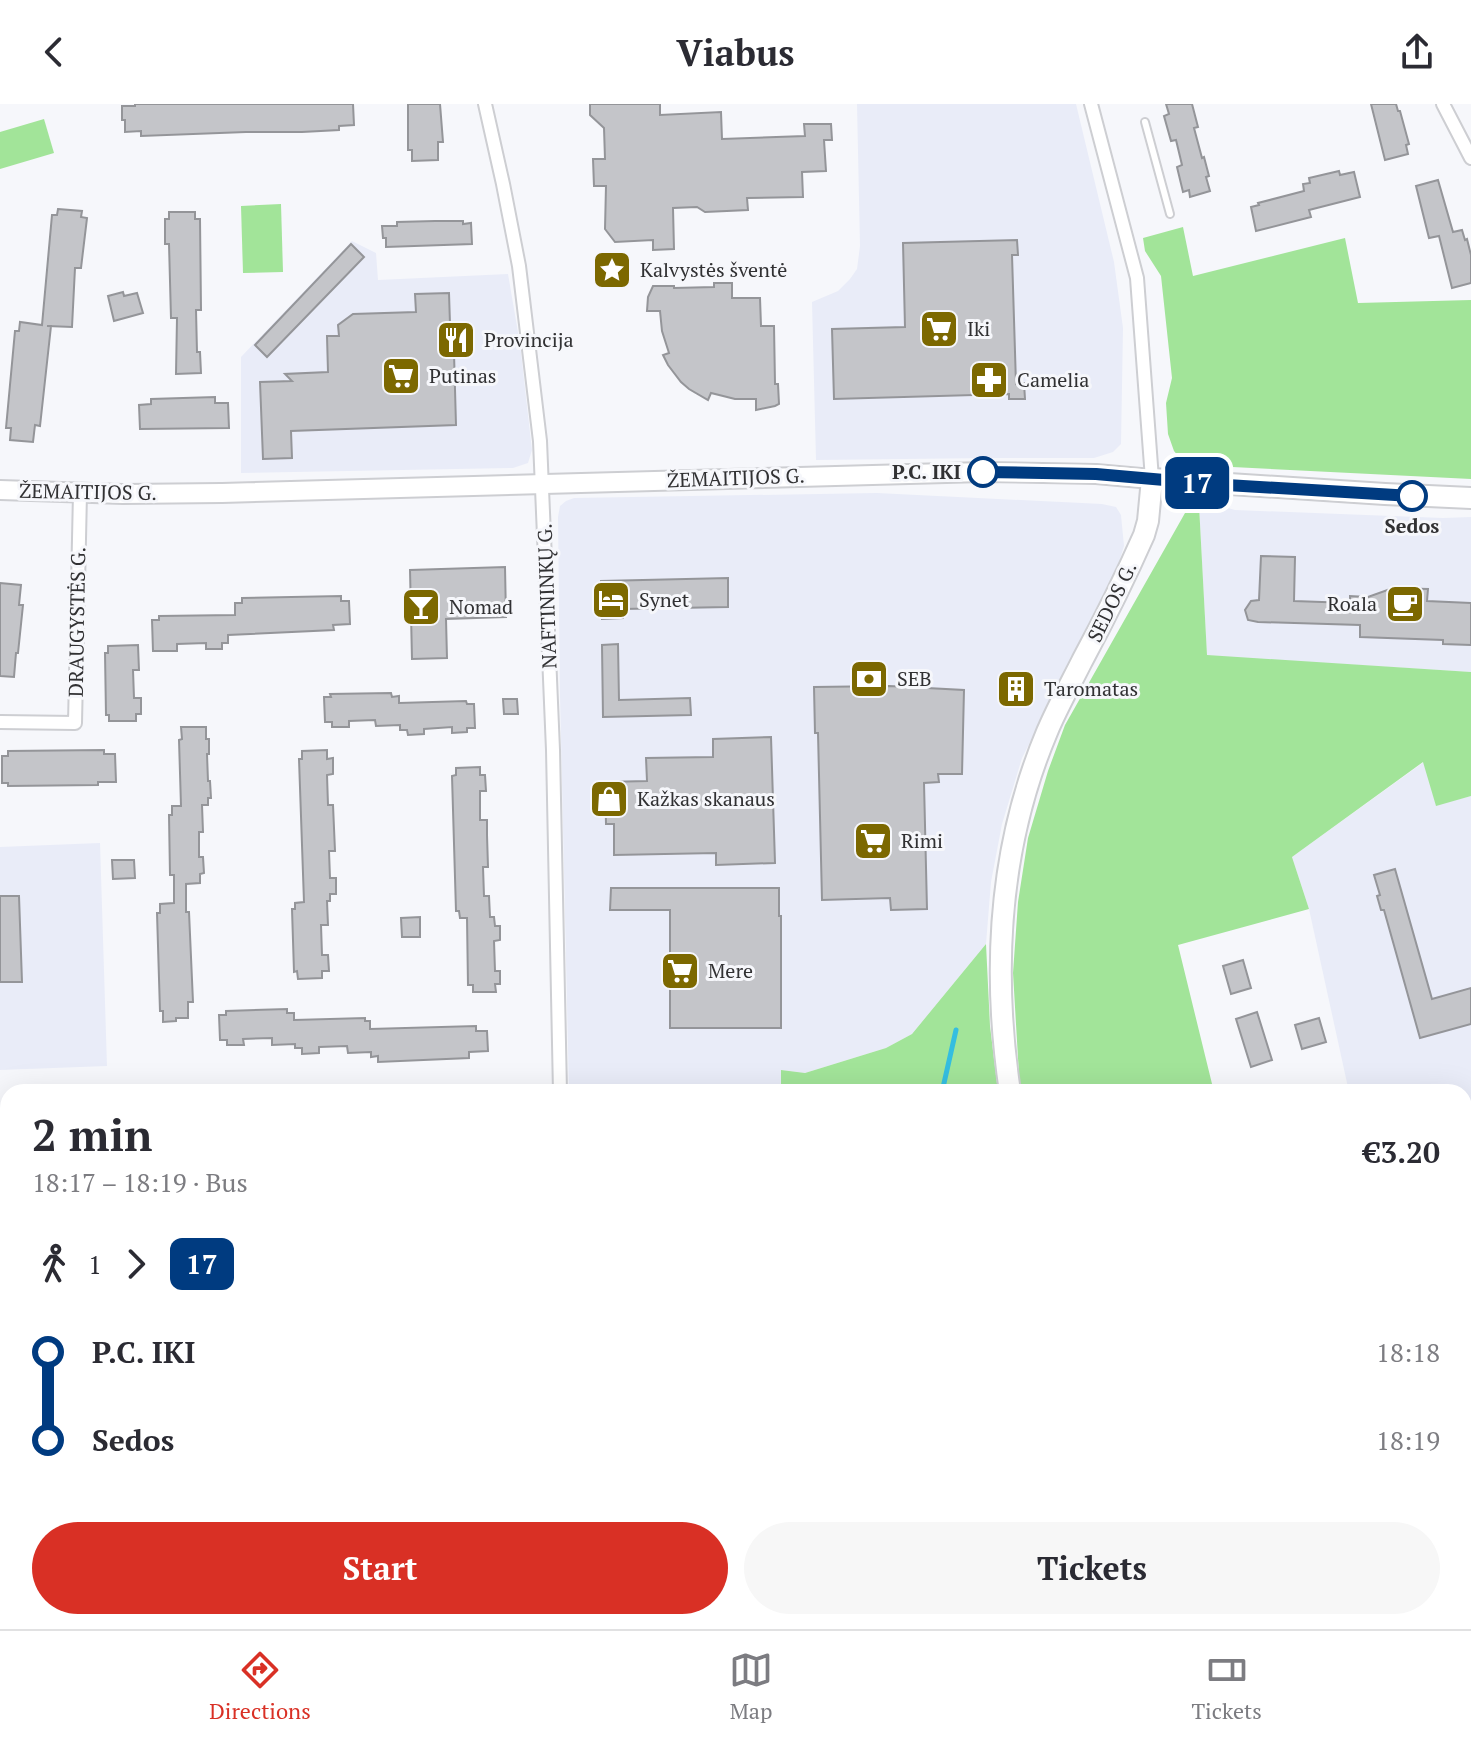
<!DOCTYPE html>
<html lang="en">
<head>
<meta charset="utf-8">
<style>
	:root { --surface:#fff; --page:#f7f7f7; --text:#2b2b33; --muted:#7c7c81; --line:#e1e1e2; --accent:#d93025 }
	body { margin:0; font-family:"PT Serif",serif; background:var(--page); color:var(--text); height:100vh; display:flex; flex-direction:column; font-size:30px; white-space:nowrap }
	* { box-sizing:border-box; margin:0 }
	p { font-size:26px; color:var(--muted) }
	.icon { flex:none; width:44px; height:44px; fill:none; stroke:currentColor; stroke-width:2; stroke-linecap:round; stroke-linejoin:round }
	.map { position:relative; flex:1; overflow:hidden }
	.panel { position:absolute; left:0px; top:980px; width:1472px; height:546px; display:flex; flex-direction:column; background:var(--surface); border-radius:24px 24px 0 0; box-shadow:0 8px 32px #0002 }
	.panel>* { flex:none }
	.badge { padding:0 16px; border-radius:12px; font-size:28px; line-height:52px }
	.map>.badge { position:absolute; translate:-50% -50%; box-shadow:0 0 0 4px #fff }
	.legs { display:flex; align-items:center; gap:12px; height:88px; padding:0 32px; font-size:26px }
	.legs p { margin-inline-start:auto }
	.head { display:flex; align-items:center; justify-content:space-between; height:136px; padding:0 32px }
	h1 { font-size:44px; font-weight:600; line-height:60px }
	.button { display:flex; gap:16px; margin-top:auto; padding:16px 32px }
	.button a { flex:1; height:92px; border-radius:48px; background:var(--accent); color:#fff; font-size:32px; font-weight:600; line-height:92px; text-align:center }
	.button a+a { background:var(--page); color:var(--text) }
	ul { padding:0 32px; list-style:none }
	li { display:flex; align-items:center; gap:28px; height:88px; font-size:30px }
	li i { display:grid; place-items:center; width:12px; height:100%; margin:0 10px; background:currentColor }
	li i::after { content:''; width:20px; height:20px; margin:-10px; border:6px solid; border-radius:50%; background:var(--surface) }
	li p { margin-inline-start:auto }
	li:first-child i { background:linear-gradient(#0000 50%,currentColor 0) }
	li:last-child i { background:linear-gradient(currentColor 50%,#0000 0) }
	header { display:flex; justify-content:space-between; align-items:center; height:104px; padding:0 32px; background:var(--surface); font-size:36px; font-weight:600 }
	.tab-bar { display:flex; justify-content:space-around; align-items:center; height:112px; border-top:2px solid var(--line); background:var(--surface); font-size:22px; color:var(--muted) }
	.tab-bar a { display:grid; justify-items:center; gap:4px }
	.tab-bar .on { color:var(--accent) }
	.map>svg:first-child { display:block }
	.built { fill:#e9ecf8 }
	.green { fill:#a2e499 }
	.water { fill:#34bee0 }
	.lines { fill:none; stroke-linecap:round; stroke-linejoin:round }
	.stream { stroke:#34bee0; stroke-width:5 }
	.building { fill:#c4c5c9; stroke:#949599; stroke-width:2 }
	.service-casing { stroke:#cdced2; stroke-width:10 }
	.minor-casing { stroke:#cdced2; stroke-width:16 }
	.secondary-casing { stroke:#cdced2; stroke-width:22 }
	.primary-casing { stroke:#cdced2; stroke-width:24 }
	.service { stroke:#fff; stroke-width:6 }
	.minor { stroke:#fff; stroke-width:12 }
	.secondary { stroke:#fff; stroke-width:18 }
	.primary { stroke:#fff; stroke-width:20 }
	.line-1-casing { stroke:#fff; stroke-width:18 }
	.line-1 { stroke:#003b80; stroke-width:12 }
	.stop-1-dot { fill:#fff; stroke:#003b80; stroke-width:4 }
	.labels { text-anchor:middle; stroke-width:6; stroke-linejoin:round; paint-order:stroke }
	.poi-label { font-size:20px; fill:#313133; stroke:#f6f7fb; text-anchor:start }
	.stop-label { font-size:20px; font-weight:bold; fill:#313133; stroke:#f6f7fb; text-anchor:end }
	.street-label { font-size:20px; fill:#313133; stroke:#f6f7fb }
</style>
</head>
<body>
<header><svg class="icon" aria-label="back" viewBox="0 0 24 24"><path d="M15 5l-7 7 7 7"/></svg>Viabus<svg class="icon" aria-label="share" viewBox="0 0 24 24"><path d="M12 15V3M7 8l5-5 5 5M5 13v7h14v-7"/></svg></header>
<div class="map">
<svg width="1471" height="1525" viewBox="0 0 1471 1525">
	<rect width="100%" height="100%" fill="#f6f7fb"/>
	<g class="built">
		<polygon points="857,0 1076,0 1114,158 1123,224 1121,340 1113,348 1094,354 992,354 816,356 812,198 838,187 850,175 857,165 860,142"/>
		<polygon points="352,137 376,149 378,176 508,170 520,240 532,346 528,359 513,364 241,369 241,253"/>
		<polygon points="877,389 1102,400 1116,403 1121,411 1124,442 1116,468 1022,654 1002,720 991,778 986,840 912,930 886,944 805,969 781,966 781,988 569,988 560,592 558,413 560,402 566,397 574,394"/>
		<polygon points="1199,401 1221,402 1235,406 1443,414 1471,413 1471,568 1207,552"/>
		<polygon points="1424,658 1436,701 1471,692 1471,1050 1464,1051 1464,988 1349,988 1309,805 1292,753"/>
		<polygon points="100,739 107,962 0,966 0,743"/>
		<polygon points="8,1006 8,1518 98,1518 98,1525 0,1525 0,1007"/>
	</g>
	<g class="green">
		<polygon points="44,15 54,49 0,65 0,28"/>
		<polygon points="281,100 283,168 243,169 241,102"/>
		<polygon points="1183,123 1193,172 1345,134 1358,199 1471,196 1471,375 1193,361 1179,353 1174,347 1168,330 1166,299 1172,274 1161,172 1145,147 1143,134"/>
		<polygon points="1199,401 1207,551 1471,568 1471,692 1436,702 1423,658 1292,753 1309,805 1178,841 1214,988 1020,988 1013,869 1018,798 1028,734 1048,667 1065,621 1185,409"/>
		<polygon points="986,840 990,922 998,988 781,988 781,966 805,969 886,944 912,930"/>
		<polygon points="1471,1050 1471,1525 1130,1525 1129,1518 1464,1518 1464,1051"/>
		<polygon points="0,1289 8,1291 8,1325 0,1323"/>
		<polygon points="578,1518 1105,1518 1107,1525 579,1525"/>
	</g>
	<polygon class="water" points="1464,1433 1471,1438 1471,1525 1385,1525 1379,1518 1464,1518"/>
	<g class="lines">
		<polyline class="stream" points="942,988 956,926"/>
	</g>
	<g class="building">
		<polygon points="135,0 353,0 354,21 339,22 339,26 302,28 246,28 141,32 141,27 125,28 125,16 122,16 122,2 135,2"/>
		<polygon points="408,0 440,0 443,38 438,38 438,56 412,57 412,46 408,46"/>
		<polygon points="590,0 660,0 660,11 721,8 722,35 805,32 804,20 831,20 832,36 824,36 826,67 802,68 803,93 747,94 748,106 705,108 697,103 673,104 674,145 653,146 653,136 615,138 605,125 606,82 594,82 593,55 605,55 604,24 590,11"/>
		<polygon points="1166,0 1192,0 1198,23 1194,24 1202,54 1204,53 1209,72 1206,73 1210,87 1190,93 1189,86 1183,88 1177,63 1182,61 1176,36 1171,37 1164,12 1169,10"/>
		<polygon points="1371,0 1396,0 1398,7 1400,7 1409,40 1406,41 1408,50 1385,56"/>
		<polygon points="1339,67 1340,71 1354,68 1360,93 1309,106 1311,113 1256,127 1251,103 1259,101 1258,99 1304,87 1303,80 1310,79 1309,74"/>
		<polygon points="1438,76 1453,128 1462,126 1465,136 1467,135 1471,151 1471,179 1452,184 1439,132 1429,134 1416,82"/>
		<polygon points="58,105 82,107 81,113 87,114 81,164 75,164 72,223 47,222 51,222 40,322 35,321 33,338 10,336 11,324 6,324 15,227 19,227 20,218 42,221 52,111 57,111"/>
		<polygon points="169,108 195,108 195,115 200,115 201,206 196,206 197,248 200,248 201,269 176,270 177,214 171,214 169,140 165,140 165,115 169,115"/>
		<polygon points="435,117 463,117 463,120 471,119 472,140 386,143 386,134 383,134 382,122 397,122 397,118"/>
		<polygon points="1017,136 1018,151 1012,151 1016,280 1024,279 1025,295 1009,295 1009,290 834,295 832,225 905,223 903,139"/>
		<polygon points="351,140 364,153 267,253 255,241"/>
		<polygon points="714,179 732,179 732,194 760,194 761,222 774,222 775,280 778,280 779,300 775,302 756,306 756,295 735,295 711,289 708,296 689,285 681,278 668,261 663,251 669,249 662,227 660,207 647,207 648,193 653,182 674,182 674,184 714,183"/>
		<polygon points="123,188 124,192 137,189 143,209 114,217 108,192"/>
		<polygon points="449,189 450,220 465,220 466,249 454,249 456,321 291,327 292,354 263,355 260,278 292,277 285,270 328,268 327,232 339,232 338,221 353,210 416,208 415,190"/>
		<polygon points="215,293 215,299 228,299 229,324 140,325 139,301 151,300 151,295"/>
		<polygon points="1261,452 1295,453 1294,497 1350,499 1350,492 1368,493 1393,484 1428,485 1427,497 1471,499 1471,541 1443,540 1443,536 1360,533 1360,521 1258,518 1248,516 1245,506 1251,497 1259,496"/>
		<polygon points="505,463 506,513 446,515 447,554 412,555 410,466"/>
		<polygon points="728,474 728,503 623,505 623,514 602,515 601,477"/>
		<polygon points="0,479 21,481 19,501 23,501 18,549 16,549 14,573 0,572"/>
		<polygon points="341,492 341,497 349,497 350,520 333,521 334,526 228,531 228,539 222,539 222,545 206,545 206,539 177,540 177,547 153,547 152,516 159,516 159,512 235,511 235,499 242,499 242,494"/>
		<polygon points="618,540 619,596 690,594 691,611 603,613 602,541"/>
		<polygon points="138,541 139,566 133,566 134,594 141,594 141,610 136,610 136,617 109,617 109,611 106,611 105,549 108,549 108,542"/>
		<polygon points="889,582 964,586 962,670 938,670 939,678 924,679 927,805 891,806 890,794 822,796 818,629 815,629 814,583"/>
		<polygon points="391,589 392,593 399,592 399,599 466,597 467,600 474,600 475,624 467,624 467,628 452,629 452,623 424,625 424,630 408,631 407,626 400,626 400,621 376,622 375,616 349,617 349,623 332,623 332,618 325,618 324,593 331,593 330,590"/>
		<polygon points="503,595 517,595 518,610 504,610"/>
		<polygon points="181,623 206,623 206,635 209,635 209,650 207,650 208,677 210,677 211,694 208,694 208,701 202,701 203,728 199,728 199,753 203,753 204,769 200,770 200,779 186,780 186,808 189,808 193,898 188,898 188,914 176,914 176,917 163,918 163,907 160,907 157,809 160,809 160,800 174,799 174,771 170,771 169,711 172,711 172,702 181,702 179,636 182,635"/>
		<polygon points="771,633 775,759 716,761 716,749 614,751 614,720 606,720 605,678 647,677 646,654 713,653 713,635"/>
		<polygon points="104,646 104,650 115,650 116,678 98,678 98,681 8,682 8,679 2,679 2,652 8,652 8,647"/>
		<polygon points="327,646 327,655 333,654 333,670 327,671 328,701 333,701 335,747 329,747 330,774 336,774 336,790 330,790 330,797 327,797 328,821 321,821 322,851 328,851 329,867 322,867 322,874 298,875 297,867 294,868 292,805 295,805 295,799 304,798 299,655 302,655 302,647"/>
		<polygon points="480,663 480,671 485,671 486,687 480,687 480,716 487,716 487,731 488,763 483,763 484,792 489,792 490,813 494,813 495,822 500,822 500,836 494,837 495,867 500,867 500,880 495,880 496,888 473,888 473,881 468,881 467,814 460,814 459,807 456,807 452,672 456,671 456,664"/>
		<polygon points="112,756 134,756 135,774 113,775"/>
		<polygon points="1395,765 1432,895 1471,884 1471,920 1420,934 1384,806 1381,806 1377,792 1380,791 1374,771"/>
		<polygon points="611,784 779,784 779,812 781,812 781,924 670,924 670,806 610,806"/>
		<polygon points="0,792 19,792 22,878 0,878"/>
		<polygon points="420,813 420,833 402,833 401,814"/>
		<polygon points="1243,856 1251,884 1231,890 1223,862"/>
		<polygon points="287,905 287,909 294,909 294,916 365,914 365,917 370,917 370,925 476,922 476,927 487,927 488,947 469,948 469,954 378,958 378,952 371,953 371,948 348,949 347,942 319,943 319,949 302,950 302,944 295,944 295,940 272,941 272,934 243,935 244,941 227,941 227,936 220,936 219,911 226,911 226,907"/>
		<polygon points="1257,908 1272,956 1251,963 1236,915"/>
		<polygon points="1319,914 1326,938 1302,945 1295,921"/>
	</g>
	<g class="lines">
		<defs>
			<polyline id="service" points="1145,18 1170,110"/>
			<g id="minor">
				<polyline points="485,0 503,80 519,162 540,337 553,646 560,988"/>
				<polyline points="1091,0 1137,174 1152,375"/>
				<polyline points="1443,0 1471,54"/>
				<polyline points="0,618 75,619 80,389"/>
				<polyline points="572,1518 572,1525"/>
			</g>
			<polyline id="secondary" points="0,386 123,390 222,389 983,368 1096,370 1152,375"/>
			<g id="primary">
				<path d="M 1010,988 C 992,867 999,742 1047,628 C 1057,604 1070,581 1082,557 C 1104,516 1125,474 1144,431 L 1148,417 L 1152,375 L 1385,390 L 1471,394"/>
				<polyline points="1118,1518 1120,1525"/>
			</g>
		</defs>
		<use href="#service" class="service-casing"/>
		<use href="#minor" class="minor-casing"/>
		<use href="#secondary" class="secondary-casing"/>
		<use href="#primary" class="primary-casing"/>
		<use href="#service" class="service"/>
		<use href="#minor" class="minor"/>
		<use href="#secondary" class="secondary"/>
		<use href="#primary" class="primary"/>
	</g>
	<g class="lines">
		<defs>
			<polyline id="line-1" points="983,368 1096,370 1210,380 1412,392"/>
		</defs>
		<use href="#line-1" class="line-1-casing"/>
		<use href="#line-1" class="line-1"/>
	</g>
	<defs>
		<symbol id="sight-square" viewBox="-11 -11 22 22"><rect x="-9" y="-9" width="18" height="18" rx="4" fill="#7c6800" stroke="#f6f7fb"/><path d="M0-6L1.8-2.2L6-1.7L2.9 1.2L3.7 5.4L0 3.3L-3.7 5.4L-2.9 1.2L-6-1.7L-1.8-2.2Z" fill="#fff"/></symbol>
		<symbol id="supermarket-square" viewBox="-11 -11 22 22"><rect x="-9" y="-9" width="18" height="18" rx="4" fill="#7c6800" stroke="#f6f7fb"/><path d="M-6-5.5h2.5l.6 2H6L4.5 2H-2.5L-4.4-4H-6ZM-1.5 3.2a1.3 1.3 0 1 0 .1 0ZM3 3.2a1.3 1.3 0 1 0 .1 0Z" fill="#fff"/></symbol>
		<symbol id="restaurant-square" viewBox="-11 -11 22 22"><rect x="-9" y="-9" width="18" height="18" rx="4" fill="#7c6800" stroke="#f6f7fb"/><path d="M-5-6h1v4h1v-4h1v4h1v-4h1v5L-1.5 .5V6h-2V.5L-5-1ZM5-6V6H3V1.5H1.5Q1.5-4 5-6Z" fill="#fff"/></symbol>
		<symbol id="pharmacy-square" viewBox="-11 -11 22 22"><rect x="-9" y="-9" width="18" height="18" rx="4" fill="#7c6800" stroke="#f6f7fb"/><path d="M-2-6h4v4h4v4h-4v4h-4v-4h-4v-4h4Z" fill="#fff"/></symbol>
		<symbol id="hotel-square" viewBox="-11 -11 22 22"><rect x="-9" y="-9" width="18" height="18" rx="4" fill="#7c6800" stroke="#f6f7fb"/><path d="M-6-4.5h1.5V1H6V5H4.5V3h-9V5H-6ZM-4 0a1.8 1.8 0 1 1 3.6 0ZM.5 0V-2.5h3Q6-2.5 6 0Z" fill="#fff"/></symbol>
		<symbol id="cafe-square" viewBox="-11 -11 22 22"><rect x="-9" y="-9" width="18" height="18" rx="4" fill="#7c6800" stroke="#f6f7fb"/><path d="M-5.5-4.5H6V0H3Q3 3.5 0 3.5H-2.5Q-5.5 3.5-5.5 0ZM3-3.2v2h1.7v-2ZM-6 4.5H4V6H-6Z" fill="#fff"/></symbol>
		<symbol id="bar-square" viewBox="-11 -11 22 22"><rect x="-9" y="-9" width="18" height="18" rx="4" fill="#7c6800" stroke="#f6f7fb"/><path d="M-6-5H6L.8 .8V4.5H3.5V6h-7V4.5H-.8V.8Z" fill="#fff"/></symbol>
		<symbol id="bank-square" viewBox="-11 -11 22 22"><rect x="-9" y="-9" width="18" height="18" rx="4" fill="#7c6800" stroke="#f6f7fb"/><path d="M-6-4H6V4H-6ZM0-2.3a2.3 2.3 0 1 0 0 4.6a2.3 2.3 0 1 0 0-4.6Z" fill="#fff"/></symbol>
		<symbol id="building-square" viewBox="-11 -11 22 22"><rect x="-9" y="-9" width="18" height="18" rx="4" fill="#7c6800" stroke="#f6f7fb"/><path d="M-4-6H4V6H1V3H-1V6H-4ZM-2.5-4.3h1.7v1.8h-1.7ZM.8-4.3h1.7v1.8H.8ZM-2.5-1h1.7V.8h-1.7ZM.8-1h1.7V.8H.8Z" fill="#fff"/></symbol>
		<symbol id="shop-square" viewBox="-11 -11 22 22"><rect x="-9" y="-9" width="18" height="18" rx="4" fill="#7c6800" stroke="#f6f7fb"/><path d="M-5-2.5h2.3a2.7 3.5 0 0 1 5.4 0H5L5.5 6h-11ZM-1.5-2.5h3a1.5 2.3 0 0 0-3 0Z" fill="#fff"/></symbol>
	</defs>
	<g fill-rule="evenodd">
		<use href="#sight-square" x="590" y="144" width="44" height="44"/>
		<use href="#supermarket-square" x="917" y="203" width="44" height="44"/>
		<use href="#restaurant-square" x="434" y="214" width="44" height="44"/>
		<use href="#supermarket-square" x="379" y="250" width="44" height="44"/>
		<use href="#pharmacy-square" x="967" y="254" width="44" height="44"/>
		<use href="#hotel-square" x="589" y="474" width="44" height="44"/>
		<use href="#cafe-square" x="1383" y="478" width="44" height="44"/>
		<use href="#bar-square" x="399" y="481" width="44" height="44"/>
		<use href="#bank-square" x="847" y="553" width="44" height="44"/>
		<use href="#building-square" x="994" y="563" width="44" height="44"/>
		<use href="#shop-square" x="587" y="673" width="44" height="44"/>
		<use href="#supermarket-square" x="851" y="715" width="44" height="44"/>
		<use href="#supermarket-square" x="658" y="845" width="44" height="44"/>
	</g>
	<g class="stop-1-dot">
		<circle cx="983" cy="368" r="14"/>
		<circle cx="1412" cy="392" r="14"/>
	</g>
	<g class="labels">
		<g class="poi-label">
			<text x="640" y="173">Kalvystės šventė</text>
			<text x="967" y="232">Iki</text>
			<text x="484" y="243">Provincija</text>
			<text x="429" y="279">Putinas</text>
			<text x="1017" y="283">Camelia</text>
			<text x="639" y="503">Synet</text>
			<text x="1377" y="507" text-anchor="end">Roala</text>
			<text x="449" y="510">Nomad</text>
			<text x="897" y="582">SEB</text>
			<text x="1044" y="592">Taromatas</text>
			<text x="637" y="702">Kažkas skanaus</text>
			<text x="901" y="744">Rimi</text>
			<text x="708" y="874">Mere</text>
		</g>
		<g class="stop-label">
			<text x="961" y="375">P.C. IKI</text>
			<text x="1412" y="429" text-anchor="middle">Sedos</text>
		</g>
		<g class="street-label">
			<text transform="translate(736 374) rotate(-2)" y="7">ŽEMAITIJOS G.</text>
			<text transform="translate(88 388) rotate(1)" y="7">ŽEMAITIJOS G.</text>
			<text transform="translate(547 492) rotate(-92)" y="7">NAFTININKŲ G.</text>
			<text transform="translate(1112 498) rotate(-64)" y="7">SEDOS G.</text>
			<text transform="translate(77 518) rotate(-89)" y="7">DRAUGYSTĖS G.</text>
		</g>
	</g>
</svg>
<b class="badge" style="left:1197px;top:379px;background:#003b80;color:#fff">17</b>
<section class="panel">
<div class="head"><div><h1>2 min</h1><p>18:17 – 18:19 · Bus</p></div><b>€3.20</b></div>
<div class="legs"><svg class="icon" aria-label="walk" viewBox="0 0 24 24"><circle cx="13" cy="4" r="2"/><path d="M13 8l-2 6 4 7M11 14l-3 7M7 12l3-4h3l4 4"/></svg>1<svg class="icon" aria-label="forward" viewBox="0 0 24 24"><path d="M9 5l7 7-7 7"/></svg><b class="badge" style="background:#003b80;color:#fff">17</b></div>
<ul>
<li><i style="color:#003b80"></i><b>P.C. IKI</b><p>18:18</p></li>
<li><i style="color:#003b80"></i><b>Sedos</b><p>18:19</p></li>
</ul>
<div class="button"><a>Start</a><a>Tickets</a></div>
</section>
</div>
<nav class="tab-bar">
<a class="on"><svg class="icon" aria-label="directions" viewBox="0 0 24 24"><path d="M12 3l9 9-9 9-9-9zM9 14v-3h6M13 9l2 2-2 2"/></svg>Directions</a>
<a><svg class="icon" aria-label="map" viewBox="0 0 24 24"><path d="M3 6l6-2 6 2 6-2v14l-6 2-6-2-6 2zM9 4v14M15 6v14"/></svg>Map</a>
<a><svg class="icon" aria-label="tickets" viewBox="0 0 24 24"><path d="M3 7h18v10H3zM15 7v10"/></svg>Tickets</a>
</nav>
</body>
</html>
